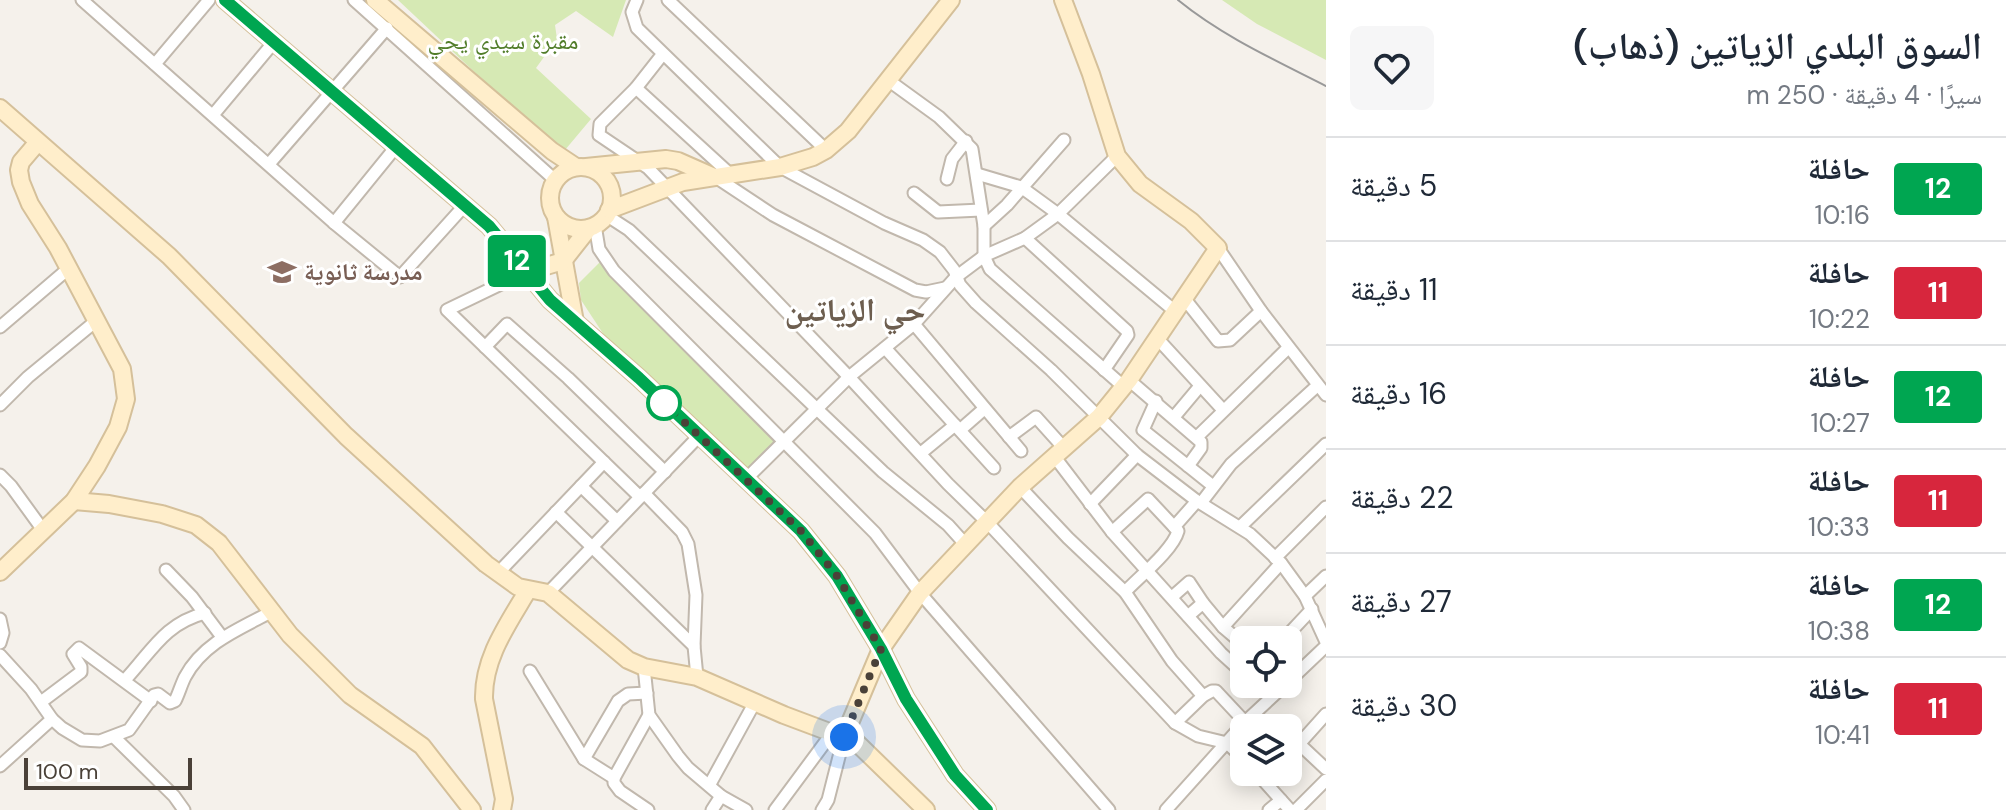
<!DOCTYPE html>
<html lang="ar">
<head>
<meta charset="utf-8">
<style>
	:root { --surface:#fff; --page:#f6f6f7; --text:#1f2937; --muted:#747a83; --line:#e0e1e3 }
	body { margin:0; font-family:"DM Sans","Noto Naskh Arabic",sans-serif; background:var(--page); color:var(--text); direction:rtl; height:100vh; display:flex; flex-direction:column; font-size:30px; white-space:nowrap }
	* { box-sizing:border-box; margin:0 }
	p { font-size:26px; color:var(--muted) }
	.icon { flex:none; width:44px; height:44px; fill:none; stroke:currentColor; stroke-width:2; stroke-linecap:round; stroke-linejoin:round }
	.map { position:relative; flex:1; overflow:hidden; direction:ltr }
	.sheet { display:flex; flex-direction:column; background:var(--surface); width:680px }
	.sheet>* { flex:none }
	.badge { padding:0 16px; border-radius:6px; font-size:28px; line-height:52px }
	.controls { position:absolute; left:1230px; top:626px; display:grid; gap:16px }
	.controls a { display:grid; place-items:center; width:72px; height:72px; border-radius:12px; background:var(--surface); box-shadow:0 4px 20px #0003; font-size:40px }
	.scale { position:absolute; left:24px; bottom:20px; width:168px; box-sizing:border-box; padding-left:8px; border:4px solid #4a4138; border-top:0; font-size:22px; line-height:28px; white-space:nowrap; color:#4a4138; -webkit-text-stroke:6px #fff; paint-order:stroke }
	.you { position:absolute; width:40px; height:40px; margin:-20px; border:6px solid #fff; border-radius:50%; background:#1a73e8; box-shadow:0 0 0 12px #1a73e833 }
	.map>.badge { position:absolute; translate:-50% -50%; box-shadow:0 0 0 4px #fff }
	.round { display:grid; place-items:center; flex:none; width:84px; height:84px; border-radius:12px; background:var(--page) }
	.head { display:flex; align-items:center; justify-content:space-between; height:136px; padding:0 24px }
	h1 { font-size:38px; font-weight:600; line-height:60px }
	ul { padding:0; list-style:none }
	li { display:flex; align-items:center; gap:24px; height:104px; padding:0 24px; border-top:2px solid var(--line) }
	li div { flex:1 }
	li b { display:block; font-size:30px }
	li em { font-style:normal }
	li .badge { min-width:88px; font-weight:700; text-align:center }
	main { display:flex; flex:1; min-height:0 }
	.map>svg:first-child { display:block }
	.green { fill:#d6e9b4 }
	.lines { fill:none; stroke-linecap:round; stroke-linejoin:round }
	.street-casing { stroke:#c1b8ad; stroke-width:15 }
	.secondary-casing { stroke:#d5c09a; stroke-width:20 }
	.street { stroke:#fff; stroke-width:11 }
	.secondary { stroke:#ffeecb; stroke-width:16 }
	.tram { stroke:#999; stroke-width:2 }
	.line-casing { stroke:#fff; stroke-width:18 }
	.line { stroke:#00a651; stroke-width:12 }
	.walk { stroke:#4a4138; stroke-width:8; stroke-dasharray:0 14.4 }
	.stop-dot { fill:#fff; stroke:#00a651; stroke-width:4 }
	.labels { text-anchor:middle; stroke-width:6; stroke-linejoin:round; paint-order:stroke }
	.park-label { font-size:24px; fill:#517d2a; stroke:#fff }
	.education-label { font-size:24px; font-weight:bold; fill:#785e54; stroke:#fff; text-anchor:start }
	.district-label { font-size:32px; font-weight:bold; fill:#6d5e4f; stroke:#fff }
</style>
</head>
<body>
<main>
<section class="sheet">
<div class="head"><div><h1>السوق البلدي الزياتين (ذهاب)</h1><p>سيرًا · 4 دقيقة · 250 m</p></div><a class="round"><svg class="icon" aria-label="heart" viewBox="0 0 24 24"><path d="M12 20l-8-8c-3-5 5-10 8-4 3-6 11-1 8 4z"/></svg></a></div>
<ul>
<li><span class="badge" style="background:#00a651;color:#fff">12</span><div><b>حافلة</b><p>10:16</p></div><em>5 دقيقة</em></li>
<li><span class="badge" style="background:#d7263d;color:#fff">11</span><div><b>حافلة</b><p>10:22</p></div><em>11 دقيقة</em></li>
<li><span class="badge" style="background:#00a651;color:#fff">12</span><div><b>حافلة</b><p>10:27</p></div><em>16 دقيقة</em></li>
<li><span class="badge" style="background:#d7263d;color:#fff">11</span><div><b>حافلة</b><p>10:33</p></div><em>22 دقيقة</em></li>
<li><span class="badge" style="background:#00a651;color:#fff">12</span><div><b>حافلة</b><p>10:38</p></div><em>27 دقيقة</em></li>
<li><span class="badge" style="background:#d7263d;color:#fff">11</span><div><b>حافلة</b><p>10:41</p></div><em>30 دقيقة</em></li>
</ul>
</section>
<div class="map">
<svg width="1326" height="810" viewBox="0 0 1326 810">
	<rect width="100%" height="100%" fill="#f5f1eb"/>
	<g class="green">
		<polygon points="398,0 626,0 613,37 576,11 555,25 557,39 536,68 591,119 565,150 520,115"/>
		<polygon points="1222,0 1326,0 1326,60 1257,24"/>
		<polygon points="600,262 781,442 749,472 606,338 581,300 579,283"/>
	</g>
	<g class="lines">
		<defs>
			<g id="street">
				<polyline points="82,0 334,223 400,277 465,205"/>
				<polyline points="354,0 555,180"/>
				<polyline points="637,0 632,12 637,28 780,167 884,223 923,240 940,252 954,270 960,285 976,303 1051,370 1137,455 1197,501 1250,534 1281,563 1305,596 1326,642"/>
				<polyline points="668,0 826,150"/>
				<polyline points="662,55 636,88 600,124 599,135 648,168 849,377 948,484 987,522 1175,723 1198,736 1227,743 1244,759"/>
				<polyline points="155,64 209,0"/>
				<polyline points="888,80 939,117 972,149 984,226 984,256 990,269 1124,387"/>
				<polyline points="636,88 730,174"/>
				<polyline points="213,115 274,42"/>
				<polyline points="269,164 387,28"/>
				<polyline points="977,174 1021,187 1058,214 1176,312"/>
				<polyline points="714,176 773,215 915,290 926,292 945,288"/>
				<polyline points="947,179 952,159 966,141"/>
				<polyline points="914,193 938,212 981,210"/>
				<polyline points="606,215 629,230 883,472 948,525 966,545"/>
				<polyline points="334,223 395,148"/>
				<polyline points="595,225 599,249 614,271 875,533 920,593 1109,810"/>
				<polyline points="984,226 1007,205 1064,140"/>
				<polyline points="1025,238 1127,331 1128,335 1104,370"/>
				<polyline points="1218,248 1261,311 1326,395"/>
				<polyline points="526,272 447,310 640,497"/>
				<polyline points="1184,298 1218,341 1230,340 1261,311"/>
				<polyline points="914,324 1021,451"/>
				<polyline points="0,327 68,269"/>
				<polyline points="1157,338 1223,410"/>
				<polyline points="485,347 507,324 568,378 665,472"/>
				<polyline points="885,348 994,468"/>
				<polyline points="1129,380 1201,442 1201,448 1188,466"/>
				<polyline points="1156,401 1143,430 1213,486"/>
				<polyline points="0,405 28,377 96,321"/>
				<polyline points="1174,417 1200,386"/>
				<polyline points="960,430 984,409"/>
				<polyline points="1009,437 1036,417 1063,447"/>
				<polyline points="1197,437 1288,348"/>
				<polyline points="921,453 955,425"/>
				<polyline points="1054,456 1112,532 1221,653 1244,674"/>
				<polyline points="0,475 11,486 43,530"/>
				<polyline points="746,479 849,377 914,324 956,277 984,256 1025,238 1058,214 1117,156"/>
				<polyline points="581,486 617,521"/>
				<polyline points="1020,487 1068,538 1125,592 1172,661 1203,696"/>
				<polyline points="644,493 682,532 688,544 696,595 694,646 697,677"/>
				<polyline points="1201,503 1231,464 1317,386"/>
				<polyline points="1090,504 1137,455"/>
				<polyline points="556,512 694,646"/>
				<polyline points="1174,527 1197,501"/>
				<polyline points="1240,527 1326,444"/>
				<path d="M 1112,532 L 1148,499 L 1178,531 C 1173,550 1139,577 1125,592"/>
				<polyline points="1275,558 1326,507"/>
				<polyline points="166,570 192,597 222,637"/>
				<polyline points="498,573 604,462"/>
				<polyline points="548,593 700,435"/>
				<polyline points="1305,596 1326,576"/>
				<polyline points="1172,597 1189,582 1203,603"/>
				<polyline points="1188,616 1203,603 1223,627 1244,645"/>
				<polyline points="0,619 3,633 0,643"/>
				<polyline points="1223,627 1281,563"/>
				<polyline points="1283,640 1312,609"/>
				<path d="M 0,655 L 31,689 L 52,719 L 62,728 L 82,740 L 100,741 L 129,730 L 154,695 L 158,694 L 170,703 L 175,701 C 179,693 181,685 185,677 C 203,643 239,629 271,612"/>
				<polyline points="644,667 649,715 678,756 688,768 721,796 746,810"/>
				<polyline points="530,671 584,759 614,778"/>
				<path d="M 125,680 C 152,651 164,624 205,613"/>
				<polyline points="1288,682 1326,646"/>
				<polyline points="41,702 81,672 81,667 73,654 79,648 151,701"/>
				<polyline points="1175,723 1203,696 1212,691 1216,691 1245,722"/>
				<polyline points="114,737 174,796 184,810"/>
				<polyline points="1288,743 1294,739 1326,769"/>
				<polyline points="1300,743 1326,714"/>
				<polyline points="584,759 618,701 628,694 647,693"/>
				<polyline points="0,766 52,719"/>
				<polyline points="1256,772 1290,810"/>
				<polyline points="710,784 755,702"/>
				<polyline points="648,810 620,791 614,783 614,778 649,715"/>
				<polyline points="712,810 721,796"/>
				<polyline points="775,810 832,733"/>
				<polyline points="822,810 828,800 844,737"/>
				<polyline points="1166,810 1245,722 1286,684"/>
				<polyline points="1269,810 1281,800"/>
				<polyline points="1296,810 1326,780"/>
			</g>
			<g id="secondary">
				<polyline points="225,0 489,226 550,300 639,378 801,531 837,576 881,649 906,699 955,775 987,810"/>
				<polyline points="375,0 552,151 576,167"/>
				<polyline points="0,108 169,256 346,436 486,564 518,587 548,593 628,660 644,667 697,677 784,715 856,742 926,810"/>
				<polyline points="586,167 666,159 678,161 712,176"/>
				<circle cx="581" cy="198" r="31"/>
				<polyline points="609,210 683,182 780,167 813,157 826,150 848,131 951,0"/>
				<polyline points="556,217 575,322"/>
				<polyline points="526,272 563,261 589,228"/>
				<polyline points="74,501 109,504 162,514 196,525 219,543 290,635 350,695 422,746 472,810"/>
				<polyline points="0,572 74,501 97,466 118,427 126,399 122,369 58,248 30,204 21,182 19,170 21,162 38,142"/>
				<polyline points="844,737 881,649 920,593 1020,487 1099,417 1129,380 1218,248 1191,221 1140,184 1117,156 1091,74 1063,0"/>
				<path d="M 502,810 L 504,799 L 484,699 C 483,658 508,624 528,590"/>
			</g>
		</defs>
		<use href="#street" class="street-casing"/>
		<use href="#secondary" class="secondary-casing"/>
		<use href="#street" class="street"/>
		<use href="#secondary" class="secondary"/>
		<path class="tram" d="M 1178,0 C 1222,36 1275,60 1326,86"/>
	</g>
	<g class="lines">
		<defs>
			<polyline id="line" points="225,0 489,226 550,300 639,378 801,531 837,576 881,649 906,699 955,775 987,810"/>
		</defs>
		<use href="#line" class="line-casing"/>
		<use href="#line" class="line"/>
		<polyline class="walk" points="664,403 801,531 837,576 881,649 844,737"/>
	</g>
	<defs>
		<symbol id="school-bare" viewBox="-9 -9 18 18"><path d="M0-5L7-2L0 1L-7-2ZM-4 1L0 2.5L4 1V4Q0 6-4 4Z" fill="#8d6e63" stroke="#fff" stroke-width="2.5" paint-order="stroke"/></symbol>
	</defs>
	<g fill-rule="evenodd">
		<use href="#school-bare" x="262" y="252" width="40" height="40"/>
	</g>
	<circle class="stop-dot" cx="664" cy="403" r="16"/>
	<g class="labels">
		<g class="park-label">
			<text x="503" y="49">مقبرة سيدي يحي</text>
		</g>
		<g class="education-label">
			<text x="304" y="280">مدرسة ثانوية</text>
		</g>
		<g class="district-label">
			<text x="855" y="321">حي الزياتين</text>
		</g>
	</g>
</svg>
<div class="controls">
<a><svg class="icon" aria-label="locate" viewBox="0 0 24 24"><circle cx="12" cy="12" r="6"/><path d="M12 2v4M12 18v4M2 12h4M18 12h4"/></svg></a>
<a><svg class="icon" aria-label="layers" viewBox="0 0 24 24"><path d="M12 4l9 5-9 5-9-5zM3 14l9 5 9-5"/></svg></a>
</div>
<div class="scale">100 m</div>
<div class="you" style="left:844px;top:737px"></div>
<b class="badge" style="left:517px;top:261px;background:#00a651;color:#fff">12</b>
</div>
</main>
</body>
</html>
